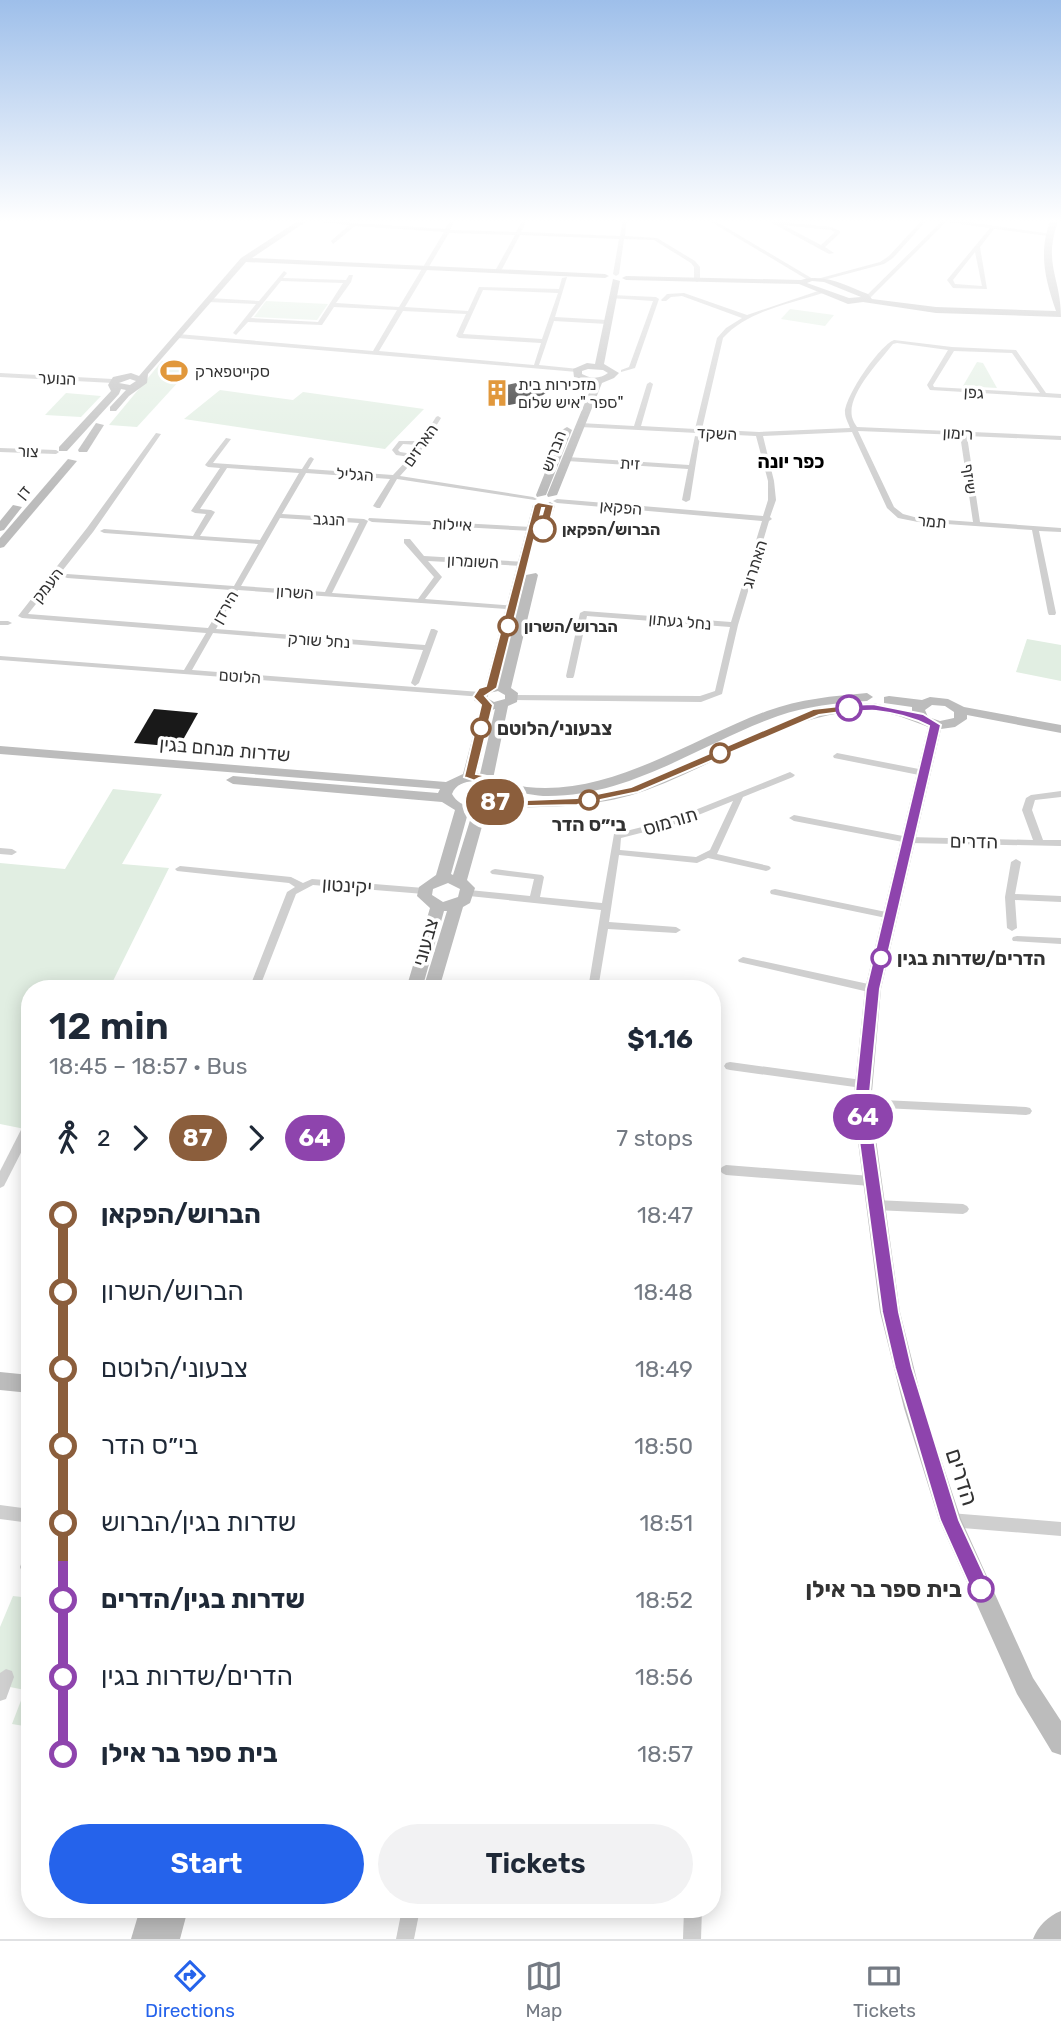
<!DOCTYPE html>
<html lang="en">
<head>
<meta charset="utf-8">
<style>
	:root { --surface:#fff; --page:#f2f2f3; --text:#1f2937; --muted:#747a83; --line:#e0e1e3; --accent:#2563eb }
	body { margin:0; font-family:Rubik,Heebo,sans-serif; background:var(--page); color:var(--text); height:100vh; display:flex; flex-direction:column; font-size:26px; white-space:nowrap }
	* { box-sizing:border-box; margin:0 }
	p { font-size:23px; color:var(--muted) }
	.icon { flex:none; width:38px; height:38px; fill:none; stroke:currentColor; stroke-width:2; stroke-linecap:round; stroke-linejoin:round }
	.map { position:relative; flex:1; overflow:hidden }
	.drawer { position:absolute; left:21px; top:980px; width:700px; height:938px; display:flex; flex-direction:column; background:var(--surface); border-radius:28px; box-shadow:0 4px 18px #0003 }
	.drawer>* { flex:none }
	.badge { padding:0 14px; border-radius:23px; font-size:24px; line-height:46px }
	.map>.badge { position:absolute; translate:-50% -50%; box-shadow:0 0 0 4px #fff }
	.legs { display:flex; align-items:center; gap:10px; height:77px; padding:0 28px; font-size:23px }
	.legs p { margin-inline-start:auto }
	.overview { display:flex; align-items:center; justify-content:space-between; height:119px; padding:0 28px }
	h1 { font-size:38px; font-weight:600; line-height:52px }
	.action { display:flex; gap:14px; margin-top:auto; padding:14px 28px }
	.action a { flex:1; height:80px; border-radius:42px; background:var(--accent); color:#fff; font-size:28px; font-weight:600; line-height:80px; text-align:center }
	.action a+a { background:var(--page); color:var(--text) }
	ul { padding:0 28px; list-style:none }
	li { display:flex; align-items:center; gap:24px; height:77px; font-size:26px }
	li i { display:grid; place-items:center; width:10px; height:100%; margin:0 9px; background:currentColor }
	li i::after { content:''; width:18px; height:18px; margin:-9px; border:5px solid; border-radius:50%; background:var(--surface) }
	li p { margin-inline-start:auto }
	li:first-child i { background:linear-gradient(#0000 50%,currentColor 0) }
	li:last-child i { background:linear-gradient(currentColor 50%,#0000 0) }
	.tabs { display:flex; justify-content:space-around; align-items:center; height:98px; border-top:2px solid var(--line); background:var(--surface); font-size:19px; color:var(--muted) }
	.tabs a { display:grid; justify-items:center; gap:4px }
	.tabs .active { color:var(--accent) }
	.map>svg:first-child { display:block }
	.green { fill:#e1eee2 }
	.building { fill:#191919 }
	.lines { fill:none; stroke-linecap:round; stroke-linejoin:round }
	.street { fill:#cfcfcf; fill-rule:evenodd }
	.secondary { fill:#bcbcbc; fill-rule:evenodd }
	.line-1 { fill:#8b5e3c; stroke:#fff; stroke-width:2 }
	.line-2 { fill:#8e44ad; stroke:#fff; stroke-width:2 }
	.stop-1-dot { fill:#fff; stroke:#8b5e3c; stroke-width:3.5 }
	.stop-2-dot { fill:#fff; stroke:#8e44ad; stroke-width:3.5 }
	.labels { text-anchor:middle; stroke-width:7; stroke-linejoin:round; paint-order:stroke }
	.far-poi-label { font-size:16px; fill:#323232; stroke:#fff; text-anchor:start }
	.far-street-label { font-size:16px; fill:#323232; stroke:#fff }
	.far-stop-label { font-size:16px; font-weight:bold; fill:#323232; stroke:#fff; text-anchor:start }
	.far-quarter-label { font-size:19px; font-weight:bold; fill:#000; stroke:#fff }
	.stop-label { font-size:19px; font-weight:bold; fill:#323232; stroke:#fff; text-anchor:start }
	.street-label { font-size:19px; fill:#323232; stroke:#fff }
	.near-street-label { font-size:23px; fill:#323232; stroke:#fff }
	.near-stop-label { font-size:23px; font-weight:bold; fill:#323232; stroke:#fff; text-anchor:end }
</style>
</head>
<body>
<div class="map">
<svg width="1061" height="1939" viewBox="0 0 1061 1939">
	<rect width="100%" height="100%" fill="#fff"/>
	<g class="green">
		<polygon points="266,301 328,304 317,320 254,317"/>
		<polygon points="790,309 834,315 825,326 781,319"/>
		<polygon points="162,361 187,363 174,379 180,380 137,427 109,425"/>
		<polygon points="977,362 983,363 997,388 963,386"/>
		<polygon points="220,390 293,400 303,392 424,409 385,449 184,419"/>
		<polygon points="66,393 101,396 81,417 45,415"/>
		<polygon points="1027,639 1061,645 1061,681 1016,672"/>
		<polygon points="113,789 162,794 122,864 169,868 109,989 30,989 30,1130 0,1124 0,863 65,869"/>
		<polygon points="13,1596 30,1598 30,1727 12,1724 25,1690 0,1685 0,1627"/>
	</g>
	<g class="building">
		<polygon points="516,383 536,385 547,392 536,400 509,405 486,398 498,387"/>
		<polygon points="154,709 198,713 179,747 134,743"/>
	</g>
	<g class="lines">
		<g class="street">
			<path d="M 451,219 L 456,219 L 450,230 L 516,232 L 523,219 L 528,219 L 521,232 L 620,236 L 623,220 L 627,219 L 625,236 L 657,238 L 695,261 L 700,267 L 700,280 L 697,282 L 694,280 L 694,267 L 691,263 L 654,240 L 624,239 L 619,274 L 616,276 L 613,274 L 619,239 L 520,235 L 501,271 L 498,273 L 495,271 L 515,235 L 449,233 L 405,307 L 468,311 L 479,287 L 559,289 L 562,278 L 567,277 L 555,317 L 607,320 L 610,322 L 607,324 L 554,321 L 539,365 L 579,369 L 579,371 L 577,372 L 178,338 L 175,336 L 178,334 L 373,351 L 397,310 L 334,307 L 322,325 L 248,322 L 236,335 L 233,333 L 256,304 L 209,302 L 206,300 L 209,298 L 259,301 L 284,271 L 287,273 L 283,278 L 346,280 L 349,275 L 353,275 L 351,282 L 336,303 L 399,307 L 444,232 L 355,226 L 333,244 L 331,241 L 349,225 L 311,221 L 313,220 L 445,229 ZM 281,281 L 343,283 L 318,322 L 251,318 ZM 483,290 L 558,293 L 542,339 L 463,334 ZM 403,311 L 466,314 L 456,336 L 459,338 L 541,343 L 534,365 L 379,351 Z"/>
			<polygon points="706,219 712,219 813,279 808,280"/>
			<polygon points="923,219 928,219 893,258 884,264 820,281 817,279 880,262 889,256"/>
			<path d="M 930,219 L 948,219 L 1051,234 L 1048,236 L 994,229 L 980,247 L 987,289 L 953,288 L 947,280 L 990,228 L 946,222 L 869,299 L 865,299 L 865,297 L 941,222 ZM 975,252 L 982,286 L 955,284 L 953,280 Z"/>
			<path d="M 774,221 L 832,227 L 840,231 L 840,233 L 825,247 L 834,253 L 829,254 L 772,223 ZM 783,225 L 831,230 L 835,232 L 821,245 Z"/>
			<path d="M 821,290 L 823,291 L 823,293 C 789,304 747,311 723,338 L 702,429 L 759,432 L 850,428 C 848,422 845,418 845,412 C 846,395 879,346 894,340 L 952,347 L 1016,350 L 1046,393 L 1061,394 L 1061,398 L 930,390 L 927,385 L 948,350 L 897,343 L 893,344 C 880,361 847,394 852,417 C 853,421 855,424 857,427 L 1061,436 L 1061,440 L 967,436 L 980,522 L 1061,528 L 1061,532 L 1039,531 L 1056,613 L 1055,615 L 1049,615 L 1048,613 L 1032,530 L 918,522 L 898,518 L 887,508 L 852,432 L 763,436 L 774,481 L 776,500 L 770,517 L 772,519 L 769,521 L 738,625 L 722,694 L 701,702 L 511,700 L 510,698 L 514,695 L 700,696 L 715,691 L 730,627 L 587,616 L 574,676 L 573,678 L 567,678 L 566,676 L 580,613 L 584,611 L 731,622 L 762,521 L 557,503 L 553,501 L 557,499 L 763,516 L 768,500 L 768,481 L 756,436 L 580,427 L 577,425 L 580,423 L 634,426 L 647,384 L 650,382 L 653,384 L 641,426 L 695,429 L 717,338 L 726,328 L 742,318 L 682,296 L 671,297 L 666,301 L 662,301 L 661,300 L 667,294 L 684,293 L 747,315 ZM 954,351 L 1012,353 L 1040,393 L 934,387 L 933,385 ZM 858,431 L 960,435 L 973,522 L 918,518 L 903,514 L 894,507 Z"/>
			<polygon points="612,295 656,297 659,299 635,368 621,372 621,370 629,367 653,301 610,298 609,297"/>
			<polygon points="0,373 113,379 116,381 113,383 0,377"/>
			<path d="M 438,416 L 441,418 L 417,457 L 400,476 L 533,497 L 537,499 L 535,500 L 397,479 L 380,508 L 377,508 L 373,506 L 390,479 L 306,473 L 282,514 L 364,519 L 368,521 L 332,593 L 418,599 L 434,577 L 404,543 L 404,539 L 410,539 L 424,556 L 526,562 L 526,566 L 523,566 L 428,561 L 442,577 L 425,599 L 517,606 L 520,606 L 520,610 L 238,590 L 216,629 L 425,645 L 431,629 L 434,629 L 438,631 L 419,683 L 415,686 L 411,683 L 423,650 L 213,633 L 192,670 L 480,692 L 484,695 L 483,697 L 0,660 L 0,656 L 184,670 L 206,633 L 22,618 L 18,616 L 87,528 L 156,433 L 161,434 L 93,532 L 28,614 L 208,628 L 231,590 L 67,578 L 63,576 L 67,574 L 234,586 L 258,544 L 104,533 L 100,531 L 104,529 L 193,536 L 206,514 L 195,513 L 191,511 L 220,468 L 208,467 L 205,465 L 226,438 L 231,439 L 213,463 L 302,469 L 309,458 L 311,457 L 314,459 L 308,469 L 393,475 L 410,457 L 396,455 L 392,450 L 399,441 L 421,441 L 436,417 ZM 403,444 L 418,445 L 413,454 L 400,452 L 398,450 ZM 227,468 L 299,473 L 260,540 L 200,536 L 215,512 L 211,510 L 200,509 ZM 280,518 L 359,523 L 325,592 L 241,586 Z"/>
			<polygon points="695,436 700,437 690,500 686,502 682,500 688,469 567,461 564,459 567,457 689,465"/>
			<polygon points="0,448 56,450 59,452 56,454 0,452"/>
			<polygon points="369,518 532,527 536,529 532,531 372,522 368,520"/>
			<polygon points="0,621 8,621 12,623 8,625 0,625"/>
			<polygon points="837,753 924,770 929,773 924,776 834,758 833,756"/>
			<path d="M 790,772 L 795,775 L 793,777 L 743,797 L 717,854 L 769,866 L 771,868 L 769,870 L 766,871 L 708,858 L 697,863 L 619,855 L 609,922 L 676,927 L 681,930 L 676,933 L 608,929 L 598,989 L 588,989 L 601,910 L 469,896 L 464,893 L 469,890 L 530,896 L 534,879 L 492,874 L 490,872 L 492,870 L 495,869 L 542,875 L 544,877 L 540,897 L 602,903 L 614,834 L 670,820 ZM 733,801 L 710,850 L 696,857 L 620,850 L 621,838 L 676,824 Z"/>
			<polygon points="1061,791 1061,797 1035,800 1032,810 1043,840 1061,840 1061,846 908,843 794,821 789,818 794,815 908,837 1033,840 1022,810 1026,798 1031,795"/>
			<polygon points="0,848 12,849 17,852 12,855 0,854"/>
			<polygon points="1016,859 1021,862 1015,894 1061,896 1061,902 1015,900 1017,928 1012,931 1007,928 1005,897 1011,862"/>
			<polygon points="180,866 291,877 303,883 312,879 424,888 429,891 424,894 313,885 296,894 259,989 249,989 287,892 295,887 289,883 177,871 175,869"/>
			<polygon points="775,889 891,913 896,916 891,919 771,894 770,892 771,890"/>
			<polygon points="1017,936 1061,938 1061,944 1013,941 1012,939 1013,937"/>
			<polygon points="743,957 873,985 878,989 873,993 739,962 738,960"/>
			<polygon points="730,1062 862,1080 866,1081 868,1084 866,1087 862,1088 730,1070 726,1069 724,1066 726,1063"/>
			<polygon points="862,1099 1026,1107 1030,1108 1032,1111 1030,1114 1026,1115 862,1107 858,1106 856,1103 858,1100"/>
			<polygon points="30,1121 30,1135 4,1186 0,1188 0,1171 25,1122"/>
			<polygon points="726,1165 871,1176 875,1178 877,1181 875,1184 871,1186 726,1175 722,1173 720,1170 722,1167"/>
			<polygon points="875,1200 963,1204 967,1206 969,1209 967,1212 963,1214 875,1210 871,1208 869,1205 871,1202"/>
			<polygon points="0,1505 30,1509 30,1523 0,1519"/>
			<polygon points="950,1513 1061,1522 1061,1536 950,1527 945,1525 943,1520 945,1515"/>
			<polygon points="30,1552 30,1573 27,1574 22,1572 20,1567 25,1554"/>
			<polygon points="6,1669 12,1671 14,1677 6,1699 0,1701 0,1673"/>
			<polygon points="402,1909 420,1909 414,1939 396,1939"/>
			<polygon points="684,1909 702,1909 701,1939 683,1939"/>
		</g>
		<g class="secondary">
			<path d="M 301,219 L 310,219 L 252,258 L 605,274 L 609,276 L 605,278 L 246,262 L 148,374 L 147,383 L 129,396 L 116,411 L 110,411 L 110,407 L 126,390 L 121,389 L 119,394 L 67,451 L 59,451 L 59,447 L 111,391 L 108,385 L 113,377 L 131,373 L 139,376 L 241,258 ZM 130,379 L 136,381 L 130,385 L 119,383 Z"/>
			<path d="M 1051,219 L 1059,219 C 1042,263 1061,277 1061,317 L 936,313 L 863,302 L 848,304 L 799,284 L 626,280 L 622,278 L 626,276 L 801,280 C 825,273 846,286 868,294 L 872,299 L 936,307 L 1056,311 C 1045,279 1038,252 1051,219 ZM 812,281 L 824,282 L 861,297 L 849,298 L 807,283 Z"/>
			<path d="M 613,279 L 620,281 L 604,364 L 619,373 L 614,378 L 602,383 L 557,495 L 548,497 L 547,495 L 593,383 L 574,377 L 573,369 L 587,363 L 595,364 ZM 588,369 L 603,370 L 608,373 C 600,379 591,379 582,374 L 582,371 Z"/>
			<polygon points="96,423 104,425 87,452 79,452 78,450"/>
			<polygon points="567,427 572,430 546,495 537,497 536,495 562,430"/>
			<polygon points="68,459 77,461 4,547 0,548 0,538"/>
			<path d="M 538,502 L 543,505 L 498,683 L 526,575 L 536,573 L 538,575 L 511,688 L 518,693 L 517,702 L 508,706 L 493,779 C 587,813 683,742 767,711 C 800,699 833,696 867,693 L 873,697 L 867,701 C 836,703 807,706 778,716 C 702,743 632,796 548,796 C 534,796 519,792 505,790 L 507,795 L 504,800 L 577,798 L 630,787 L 816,708 L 873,703 L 912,712 L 912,707 L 884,703 L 884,697 L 889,696 L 922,700 L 930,697 L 948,699 L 964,707 L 1061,725 L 1061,733 L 967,715 L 967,719 L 955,727 L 941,729 L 881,989 L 871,1103 L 900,1312 L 924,1408 L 961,1519 L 1033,1678 L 1061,1721 L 1061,1755 L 1052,1752 L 1017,1694 L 939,1520 L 904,1408 L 880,1312 L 853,1103 L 865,989 L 928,727 C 910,720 892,712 872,711 C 793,708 712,769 638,793 C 592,808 544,807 496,808 L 486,812 L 467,880 L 475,888 L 470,903 L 463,907 L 439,989 L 423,989 L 447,911 L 444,911 L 422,989 L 406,989 L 430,908 L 417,896 L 419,887 L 436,875 L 455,810 L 442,802 L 233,784 L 226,780 L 233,776 L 438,793 L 440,789 L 0,754 L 0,746 L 446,782 L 463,774 L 481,705 L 474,700 L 479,688 L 485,687 L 533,505 ZM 498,691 L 505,695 L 505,699 L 494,702 L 487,698 L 489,693 ZM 932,705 L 945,706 L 954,712 L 954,718 L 940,721 L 928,717 L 925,710 ZM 495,709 L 480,774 L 477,773 L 492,710 ZM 474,781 L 491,787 L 493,795 C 483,808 461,811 452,794 C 456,784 464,782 474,781 ZM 468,813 L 472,814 L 453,875 L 451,874 ZM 448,883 L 460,889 L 458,897 L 443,902 L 432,895 L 433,889 Z"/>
			<polygon points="550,502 555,505 546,536 537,538 536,536 545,505"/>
			<polygon points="13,505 22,507 4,530 0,531 0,521"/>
			<polygon points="0,1372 30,1375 30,1393 0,1390"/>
			<polygon points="140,1909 188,1909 180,1939 131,1939"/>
			<path d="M 1061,1911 L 1061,1939 L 1033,1939 C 1038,1926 1048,1916 1061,1911 Z"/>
		</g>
	</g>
	<linearGradient id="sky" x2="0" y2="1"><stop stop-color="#9ebfea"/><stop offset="0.45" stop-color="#fff"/><stop offset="1" stop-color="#fff" stop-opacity="0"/></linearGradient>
	<rect width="1061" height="491" fill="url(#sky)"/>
	<path class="line-1" d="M 538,502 L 554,505 L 548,529 L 543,532 L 538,529 L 544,508 L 542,508 L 497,688 L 485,696 L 493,705 L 476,774 C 492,776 502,779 506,795 L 502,801 L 577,798 L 631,787 L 813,709 L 849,705 L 855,708 L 849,711 L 819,715 L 638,792 L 577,805 L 489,807 L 487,804 L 494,795 L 492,787 L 464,777 L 481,705 L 473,697 L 479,688 L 486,686 L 534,505 Z"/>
	<path class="line-2" d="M 873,704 L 923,714 L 941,725 L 880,989 L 869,1103 L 899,1312 L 912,1368 L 959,1520 L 991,1589 L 988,1596 L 981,1598 L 974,1596 L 940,1520 L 895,1368 L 882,1312 L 854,1103 L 866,989 L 929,726 C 912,717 895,713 876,711 C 865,710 852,714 844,708 L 849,705 Z"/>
	<defs>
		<symbol id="stadium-bare" viewBox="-9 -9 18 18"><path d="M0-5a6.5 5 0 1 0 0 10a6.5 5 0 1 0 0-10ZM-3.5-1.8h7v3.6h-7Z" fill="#e1983c" stroke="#fff" stroke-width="2.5" paint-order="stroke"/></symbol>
		<symbol id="building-bare" viewBox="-9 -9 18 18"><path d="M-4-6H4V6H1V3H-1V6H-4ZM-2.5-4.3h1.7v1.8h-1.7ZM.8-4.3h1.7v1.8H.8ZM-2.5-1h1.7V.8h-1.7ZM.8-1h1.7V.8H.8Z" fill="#e1983c" stroke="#fff" stroke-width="2.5" paint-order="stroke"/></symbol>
	</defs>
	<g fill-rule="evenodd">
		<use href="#stadium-bare" x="155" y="352" width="38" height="38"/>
		<use href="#building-bare" x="478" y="374" width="38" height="38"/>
	</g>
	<g class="stop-1-dot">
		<circle cx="543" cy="529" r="12"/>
		<circle cx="508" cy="626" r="9"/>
		<circle cx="481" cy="728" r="9"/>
		<circle cx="720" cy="753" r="9"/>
		<circle cx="589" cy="800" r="9"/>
	</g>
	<g class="stop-2-dot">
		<circle cx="849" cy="708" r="12"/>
		<circle cx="881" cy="958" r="9"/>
		<circle cx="981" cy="1589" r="12"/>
	</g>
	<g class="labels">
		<g class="far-poi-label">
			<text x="195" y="377">סקייטפארק</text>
			<text x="518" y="390">מזכירות בית<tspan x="518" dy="18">ספר "איש שלום"</tspan></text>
		</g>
		<g class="far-street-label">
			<text transform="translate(57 378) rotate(3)" y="6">הנוער</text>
			<text transform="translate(974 392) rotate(3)" y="6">גפן</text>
			<text transform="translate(717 433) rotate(3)" y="6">השקד</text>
			<text transform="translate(958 433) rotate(3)" y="6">רימון</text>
			<text transform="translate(420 445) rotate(-55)" y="6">הארזים</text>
			<text transform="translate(28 451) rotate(3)" y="6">צור</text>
			<text transform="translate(553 451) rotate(-69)" y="6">הברוש</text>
			<text transform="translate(630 463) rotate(3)" y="6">זית</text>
			<text transform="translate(355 474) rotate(4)" y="6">הגליל</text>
			<text transform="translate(970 479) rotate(82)" y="6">שיזף</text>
			<text transform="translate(23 492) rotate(-51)" y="6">דן</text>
			<text transform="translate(621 507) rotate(5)" y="6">הפקאן</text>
			<text transform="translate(329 519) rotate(3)" y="6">הנגב</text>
			<text transform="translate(932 521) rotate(5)" y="6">תמר</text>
			<text transform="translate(452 524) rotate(3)" y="6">איילות</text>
			<text transform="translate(473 561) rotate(3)" y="6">השומרון</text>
			<text transform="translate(754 564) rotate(-72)" y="6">האתרוג</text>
			<text transform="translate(47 585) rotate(-52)" y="6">העמק</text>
			<text transform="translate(295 592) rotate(4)" y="6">השרון</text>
			<text transform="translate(225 607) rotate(-60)" y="6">הירדן</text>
			<text transform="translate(680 621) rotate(5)" y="6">נחל געתון</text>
			<text transform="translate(319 640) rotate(4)" y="6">נחל שורק</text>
			<text transform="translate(240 676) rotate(4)" y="6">הלוטם</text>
		</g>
		<g class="far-stop-label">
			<text x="562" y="535">הברוש/הפקאן</text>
			<text x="524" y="632">הברוש/השרון</text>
		</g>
		<g class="far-quarter-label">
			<text x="791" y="468">כפר יונה</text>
		</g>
		<g class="stop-label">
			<text x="497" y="735">צבעוני/הלוטם</text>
			<text x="589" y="831" text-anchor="middle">בי״ס הדר</text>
			<text x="897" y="965">הדרים/שדרות בגין</text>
		</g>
		<g class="street-label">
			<text transform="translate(225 749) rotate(5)" y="7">שדרות מנחם בגין</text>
			<text transform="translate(670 821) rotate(-17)" y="7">תורמוס</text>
			<text transform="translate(974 841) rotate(1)" y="7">הדרים</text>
			<text transform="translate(347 885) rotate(4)" y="7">יקינטון</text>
			<text transform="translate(425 942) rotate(-74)" y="7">צבעוני</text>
		</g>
		<g class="near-street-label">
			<text transform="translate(962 1477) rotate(72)" y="8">הדרים</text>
		</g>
		<g class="near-stop-label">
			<text x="962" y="1597">בית ספר בר אילן</text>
		</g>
	</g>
</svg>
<b class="badge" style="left:495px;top:802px;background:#8b5e3c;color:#fff">87</b>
<b class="badge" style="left:863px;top:1117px;background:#8e44ad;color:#fff">64</b>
<section class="drawer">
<div class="overview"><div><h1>12 min</h1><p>18:45 – 18:57 · Bus</p></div><b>$1.16</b></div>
<div class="legs"><svg class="icon" aria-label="walk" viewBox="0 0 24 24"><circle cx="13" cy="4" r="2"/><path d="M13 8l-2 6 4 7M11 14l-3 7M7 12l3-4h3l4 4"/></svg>2<svg class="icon" aria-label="forward" viewBox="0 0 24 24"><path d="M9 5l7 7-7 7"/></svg><b class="badge" style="background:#8b5e3c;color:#fff">87</b><svg class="icon" aria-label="forward" viewBox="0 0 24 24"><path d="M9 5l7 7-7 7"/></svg><b class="badge" style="background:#8e44ad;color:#fff">64</b><p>7 stops</p></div>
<ul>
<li><i style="color:#8b5e3c"></i><b>הברוש/הפקאן</b><p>18:47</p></li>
<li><i style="color:#8b5e3c"></i><span>הברוש/השרון</span><p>18:48</p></li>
<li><i style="color:#8b5e3c"></i><span>צבעוני/הלוטם</span><p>18:49</p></li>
<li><i style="color:#8b5e3c"></i><span>בי״ס הדר</span><p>18:50</p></li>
<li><i style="color:#8b5e3c"></i><span>שדרות בגין/הברוש</span><p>18:51</p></li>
<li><i style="color:#8e44ad"></i><b>שדרות בגין/הדרים</b><p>18:52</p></li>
<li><i style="color:#8e44ad"></i><span>הדרים/שדרות בגין</span><p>18:56</p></li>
<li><i style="color:#8e44ad"></i><b>בית ספר בר אילן</b><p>18:57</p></li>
</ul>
<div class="action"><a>Start</a><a>Tickets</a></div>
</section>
</div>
<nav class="tabs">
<a class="active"><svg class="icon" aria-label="directions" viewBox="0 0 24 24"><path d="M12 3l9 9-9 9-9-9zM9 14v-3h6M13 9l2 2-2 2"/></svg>Directions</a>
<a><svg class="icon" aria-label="map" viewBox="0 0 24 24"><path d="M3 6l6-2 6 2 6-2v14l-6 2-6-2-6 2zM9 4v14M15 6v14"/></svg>Map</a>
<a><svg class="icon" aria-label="tickets" viewBox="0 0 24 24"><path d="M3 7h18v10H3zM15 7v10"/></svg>Tickets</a>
</nav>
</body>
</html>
